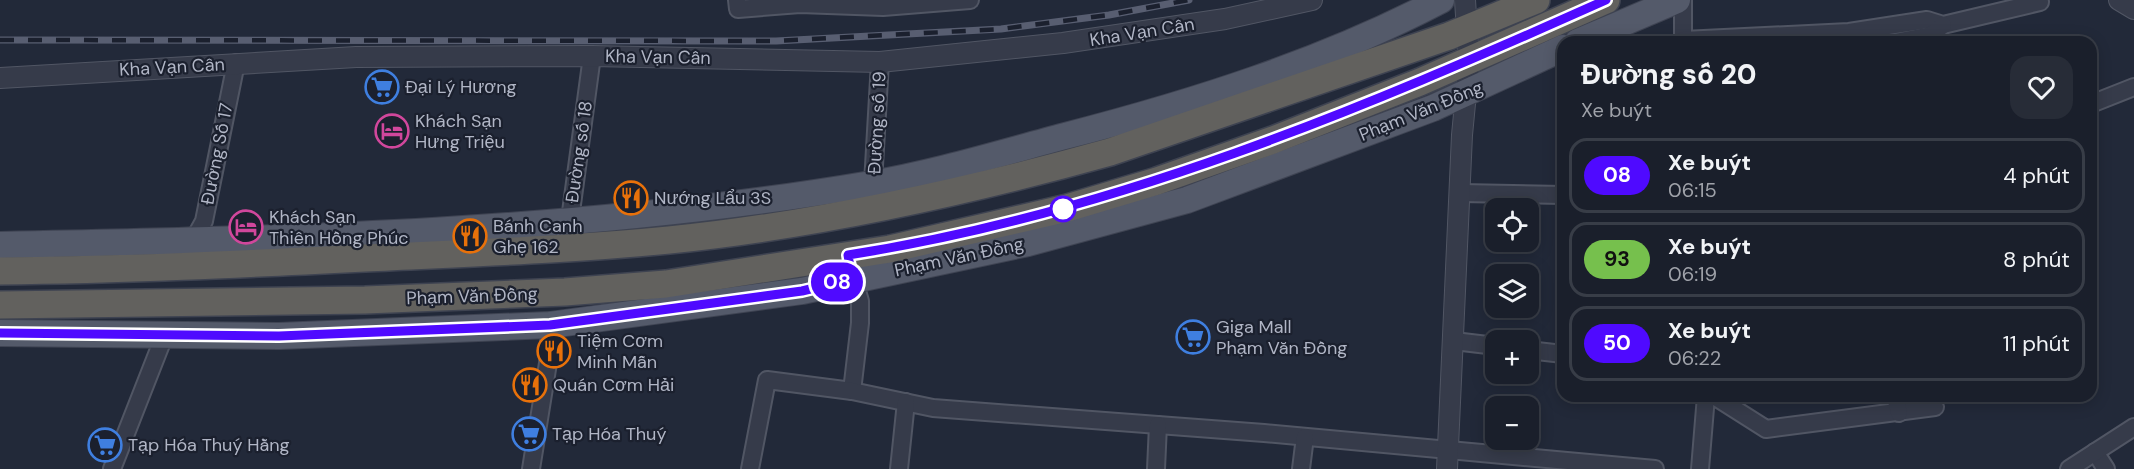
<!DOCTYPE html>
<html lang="vi">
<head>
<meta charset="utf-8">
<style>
	:root { --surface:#1a1f2b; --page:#272c37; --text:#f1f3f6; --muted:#9fa2a9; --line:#383d47 }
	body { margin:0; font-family:"DM Sans",sans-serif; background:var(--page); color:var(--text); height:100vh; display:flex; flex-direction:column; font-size:22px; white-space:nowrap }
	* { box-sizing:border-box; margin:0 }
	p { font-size:20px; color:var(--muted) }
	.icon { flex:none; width:33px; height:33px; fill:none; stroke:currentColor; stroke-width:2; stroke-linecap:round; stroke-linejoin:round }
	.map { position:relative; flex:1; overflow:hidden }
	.details { position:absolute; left:1557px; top:36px; width:540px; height:366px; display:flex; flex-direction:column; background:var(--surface); border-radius:18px; box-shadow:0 3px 15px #0003,0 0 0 2px var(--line) }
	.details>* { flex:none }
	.badge { padding:0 12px; border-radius:20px; font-size:21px; line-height:39px }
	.buttons { position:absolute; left:1485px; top:198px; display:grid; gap:12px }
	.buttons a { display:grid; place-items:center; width:54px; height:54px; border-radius:12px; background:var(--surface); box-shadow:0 3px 15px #0003,0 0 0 2px var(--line); font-size:30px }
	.map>.badge { position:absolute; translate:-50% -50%; box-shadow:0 0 0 3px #fff }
	.round { display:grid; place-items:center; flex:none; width:63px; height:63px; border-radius:18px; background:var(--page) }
	.head { display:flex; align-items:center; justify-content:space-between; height:102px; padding:0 24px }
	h1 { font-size:28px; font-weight:800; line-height:45px }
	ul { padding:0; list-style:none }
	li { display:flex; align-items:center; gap:18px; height:75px; margin:0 12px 9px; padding:0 12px; border:3px solid var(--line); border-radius:18px }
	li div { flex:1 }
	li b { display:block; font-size:22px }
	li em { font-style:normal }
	li .badge { min-width:66px; font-weight:700; text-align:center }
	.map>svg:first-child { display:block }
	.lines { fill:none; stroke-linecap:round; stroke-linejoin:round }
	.minor-casing { stroke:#515664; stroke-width:20 }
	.tertiary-casing { stroke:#515664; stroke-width:22 }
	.primary-casing { stroke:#3f4453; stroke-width:28 }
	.trunk-casing { stroke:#3e4351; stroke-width:30 }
	.minor { stroke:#363b4a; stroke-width:16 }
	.tertiary { stroke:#363b4a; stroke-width:20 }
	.primary { stroke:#545a6a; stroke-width:26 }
	.trunk { stroke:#62615e; stroke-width:27 }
	.rail-casing { stroke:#585e71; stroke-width:7 }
	.rail { stroke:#1b202e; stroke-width:4.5; stroke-dasharray:14; stroke-linecap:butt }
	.line-casing { stroke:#fff; stroke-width:14 }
	.line { stroke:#4f0aff; stroke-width:9 }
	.stop-dot { fill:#fff; stroke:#4f0aff; stroke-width:3 }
	.labels { text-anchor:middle; stroke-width:4.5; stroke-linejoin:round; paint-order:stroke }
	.street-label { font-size:18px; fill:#b1b6c6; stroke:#1b202e }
	.poi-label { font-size:18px; fill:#b1b6c6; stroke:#1b202e; text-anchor:start }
</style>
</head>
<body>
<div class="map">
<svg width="2134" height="469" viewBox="0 0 2134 469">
	<rect width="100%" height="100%" fill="#222939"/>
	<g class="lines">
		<defs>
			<g id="minor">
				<polyline points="737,0 738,9 800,4 883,7 970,0"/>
				<polyline points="1683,0 1683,42"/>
				<polyline points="1683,40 1849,32 1927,20 1943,25 2040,2"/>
				<polyline points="1895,42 1931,35 1943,25"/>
				<polyline points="2091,104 2134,87"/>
				<polyline points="873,183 880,62"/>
				<polyline points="1461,193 1563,195"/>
				<polyline points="193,241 204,221 236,63"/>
				<polyline points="566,249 592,56"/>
				<polyline points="851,271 860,301 860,323 852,391"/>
				<polyline points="1454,341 1496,346"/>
				<polyline points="1528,350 1563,354"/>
				<polyline points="1714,396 1766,429 1935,407"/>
				<polyline points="1895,396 1899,413"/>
				<polyline points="2095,452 2106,469"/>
				<polyline points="112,469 165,334"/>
				<polyline points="531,469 548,363 550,325"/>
				<polyline points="750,469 767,380 852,391 933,408 1264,433 1655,469"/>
				<polyline points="899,469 906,402"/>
				<polyline points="1156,469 1158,425"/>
				<polyline points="1301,469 1305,437"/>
				<polyline points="1700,469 1706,396"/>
				<polyline points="2069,469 2134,427"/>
			</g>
			<g id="tertiary">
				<polyline points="2119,0 2134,9"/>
				<polyline points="0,78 356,57 592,56 880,62 1063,43 1225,19 1312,0"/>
				<polyline points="1447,469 1462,135 1469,62 1465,0"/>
			</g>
			<g id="primary">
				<polyline points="1578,42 1677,0"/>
				<path d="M 0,245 C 293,239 581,233 871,184 C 936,173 1001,153 1065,136 C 1193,103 1323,62 1441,0"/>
				<polyline points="0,333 279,336 550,325 802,291 1028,243 1187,200 1433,108 1563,48"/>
			</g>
			<g id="trunk">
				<path d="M 0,271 C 122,270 244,264 365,258 C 467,253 568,250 669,240 C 818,225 966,192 1110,152 L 1449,36 L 1536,0"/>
				<polyline points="0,305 365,300 565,292 666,284 890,249 1067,208 1157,181 1273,140 1420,82 1606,0"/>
			</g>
		</defs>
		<use href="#minor" class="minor-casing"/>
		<use href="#tertiary" class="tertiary-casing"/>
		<use href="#primary" class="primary-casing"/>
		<use href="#trunk" class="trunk-casing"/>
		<use href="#minor" class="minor"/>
		<use href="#tertiary" class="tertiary"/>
		<use href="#primary" class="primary"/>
		<use href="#trunk" class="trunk"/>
		<defs>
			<polyline id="rail" points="0,40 776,41 1001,29 1109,15 1189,0"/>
		</defs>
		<use href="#rail" class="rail-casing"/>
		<use href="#rail" class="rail"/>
	</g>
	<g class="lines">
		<defs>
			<path id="line" d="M 0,333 L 279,336 L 550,325 L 802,291 L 852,279 L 848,255 C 1114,214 1362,109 1606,0"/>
		</defs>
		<use href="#line" class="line-casing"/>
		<use href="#line" class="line"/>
	</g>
	<defs>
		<symbol id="supermarket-ring" viewBox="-11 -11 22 22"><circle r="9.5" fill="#1b202e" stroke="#3f7fe0" stroke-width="1.5"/><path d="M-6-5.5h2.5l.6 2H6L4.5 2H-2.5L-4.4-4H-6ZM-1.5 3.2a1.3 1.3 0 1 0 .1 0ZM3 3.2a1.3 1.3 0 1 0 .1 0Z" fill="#3f7fe0"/></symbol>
		<symbol id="hotel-ring" viewBox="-11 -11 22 22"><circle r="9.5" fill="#1b202e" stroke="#d1479c" stroke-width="1.5"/><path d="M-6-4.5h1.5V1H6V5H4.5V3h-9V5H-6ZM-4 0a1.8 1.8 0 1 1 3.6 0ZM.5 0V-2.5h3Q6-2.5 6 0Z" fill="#d1479c"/></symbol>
		<symbol id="restaurant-ring" viewBox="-11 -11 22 22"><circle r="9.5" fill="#1b202e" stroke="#e8710a" stroke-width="1.5"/><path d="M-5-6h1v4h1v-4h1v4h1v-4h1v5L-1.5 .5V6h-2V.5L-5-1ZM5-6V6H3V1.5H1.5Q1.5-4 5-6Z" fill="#e8710a"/></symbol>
	</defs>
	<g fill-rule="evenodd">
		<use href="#supermarket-ring" x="363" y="68" width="38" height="38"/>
		<use href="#hotel-ring" x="373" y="112" width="38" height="38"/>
		<use href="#restaurant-ring" x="612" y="179" width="38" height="38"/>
		<use href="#hotel-ring" x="227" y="208" width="38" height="38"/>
		<use href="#restaurant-ring" x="451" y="217" width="38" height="38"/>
		<use href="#supermarket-ring" x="1174" y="318" width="38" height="38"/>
		<use href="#restaurant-ring" x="535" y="332" width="38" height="38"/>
		<use href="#restaurant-ring" x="511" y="366" width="38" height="38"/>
		<use href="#supermarket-ring" x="510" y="415" width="38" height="38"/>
		<use href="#supermarket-ring" x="86" y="426" width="38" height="38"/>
	</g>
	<circle class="stop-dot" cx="1063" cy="209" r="12"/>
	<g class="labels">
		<g class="street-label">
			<text transform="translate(1142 32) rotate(-9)" y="6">Kha Vạn Cân</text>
			<text transform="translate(658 57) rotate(1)" y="6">Kha Vạn Cân</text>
			<text transform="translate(172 67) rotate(-3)" y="6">Kha Vạn Cân</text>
			<text transform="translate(1421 111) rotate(-22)" y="6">Phạm Văn Đồng</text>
			<text transform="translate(877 123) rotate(-87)" y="6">Đường số 19</text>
			<text transform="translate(579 152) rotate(-82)" y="6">Đường số 18</text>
			<text transform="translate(217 154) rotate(-79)" y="6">Đường Số 17</text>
			<text transform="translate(959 257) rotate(-12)" y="6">Phạm Văn Đồng</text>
			<text transform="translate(472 296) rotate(-2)" y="6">Phạm Văn Đồng</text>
		</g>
		<g class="poi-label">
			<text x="405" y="93">Đại Lý Hương</text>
			<text x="415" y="127">Khách Sạn<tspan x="415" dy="21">Hưng Triệu</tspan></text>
			<text x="654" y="204">Nướng Lẩu 3S</text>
			<text x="269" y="223">Khách Sạn<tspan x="269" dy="21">Thiên Hồng Phúc</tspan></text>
			<text x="493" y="232">Bánh Canh<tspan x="493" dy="21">Ghẹ 162</tspan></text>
			<text x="1216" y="333">Giga Mall<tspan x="1216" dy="21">Phạm Văn Đồng</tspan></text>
			<text x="577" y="347">Tiệm Cơm<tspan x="577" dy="21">Minh Mẫn</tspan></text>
			<text x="553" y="391">Quán Cơm Hải</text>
			<text x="552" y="440">Tạp Hóa Thuý</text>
			<text x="128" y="451">Tạp Hóa Thuý Hằng</text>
		</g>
	</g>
</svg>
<div class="buttons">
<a><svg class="icon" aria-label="locate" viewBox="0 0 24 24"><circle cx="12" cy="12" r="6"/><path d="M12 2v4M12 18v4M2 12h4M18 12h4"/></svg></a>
<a><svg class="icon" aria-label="layers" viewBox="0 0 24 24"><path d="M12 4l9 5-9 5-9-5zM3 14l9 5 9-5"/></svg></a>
<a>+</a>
<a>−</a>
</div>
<b class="badge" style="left:837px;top:282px;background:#4f0aff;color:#fff">08</b>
<section class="details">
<div class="head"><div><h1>Đường số 20</h1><p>Xe buýt</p></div><a class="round"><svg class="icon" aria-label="heart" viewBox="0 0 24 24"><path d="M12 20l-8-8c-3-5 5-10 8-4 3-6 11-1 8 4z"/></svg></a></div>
<ul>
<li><span class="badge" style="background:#4f0aff;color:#fff">08</span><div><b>Xe buýt</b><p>06:15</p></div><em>4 phút</em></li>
<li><span class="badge" style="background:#76c04d;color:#111">93</span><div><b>Xe buýt</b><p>06:19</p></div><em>8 phút</em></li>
<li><span class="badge" style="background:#4f0aff;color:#fff">50</span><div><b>Xe buýt</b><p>06:22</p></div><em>11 phút</em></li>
</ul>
</section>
</div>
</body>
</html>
